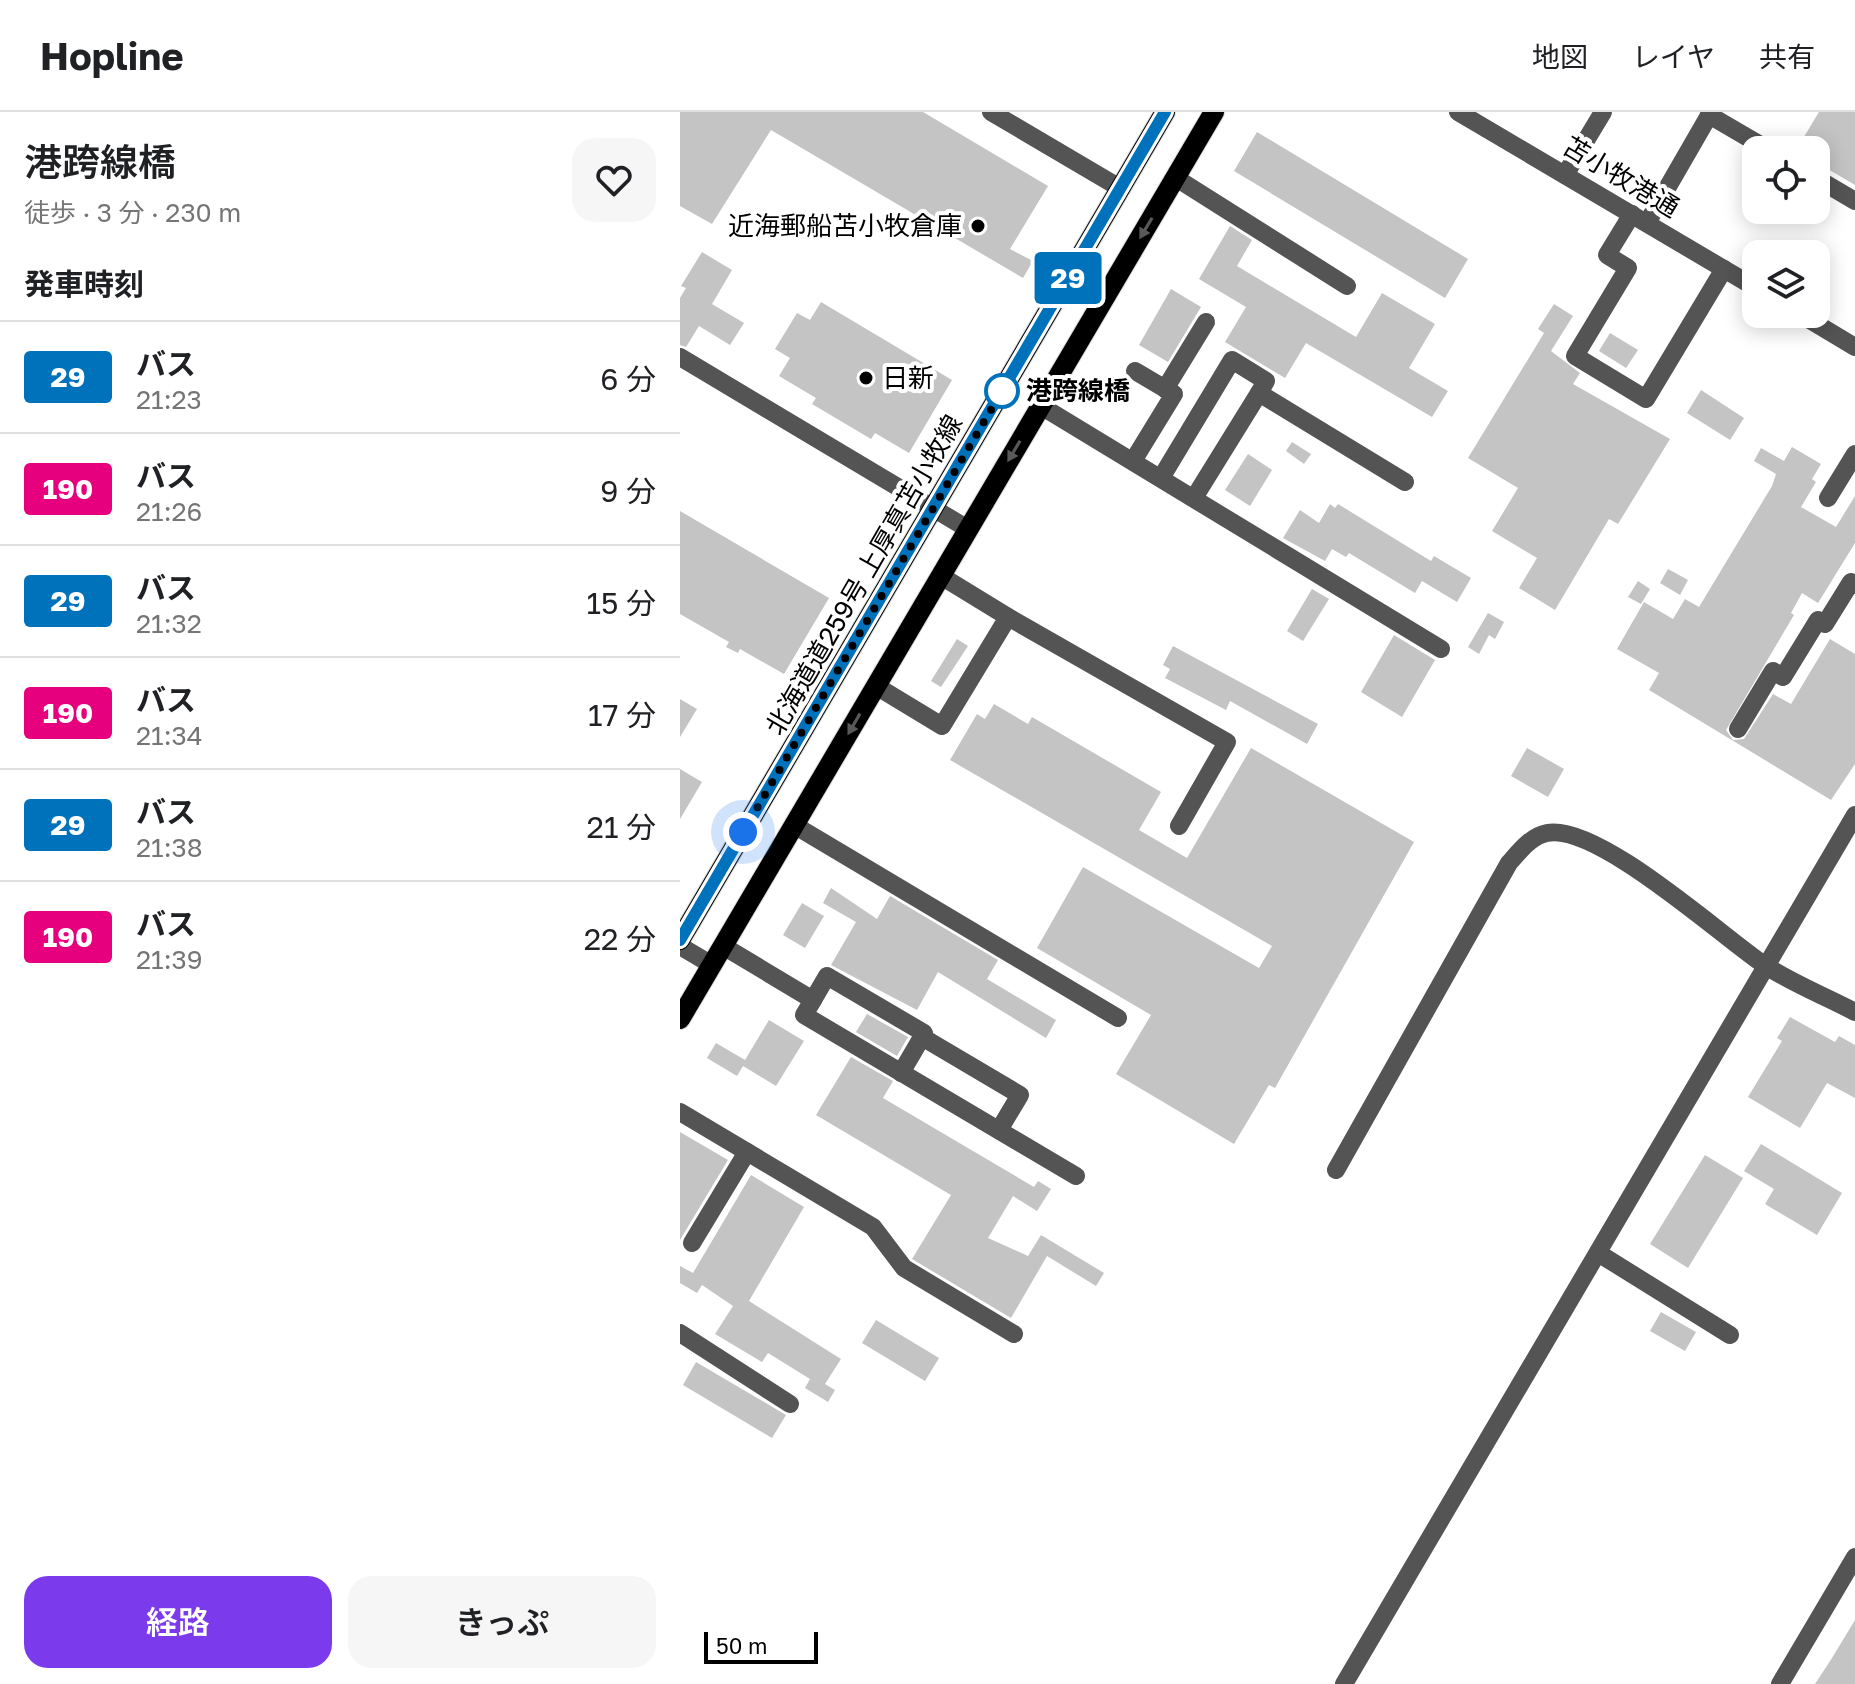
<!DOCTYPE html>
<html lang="ja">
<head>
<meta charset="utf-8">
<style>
	:root { --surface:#fff; --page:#f6f6f6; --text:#202124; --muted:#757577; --line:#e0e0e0; --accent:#7c3aed }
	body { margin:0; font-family:"Golos Text","Noto Sans JP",sans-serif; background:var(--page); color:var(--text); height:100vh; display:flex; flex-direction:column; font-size:30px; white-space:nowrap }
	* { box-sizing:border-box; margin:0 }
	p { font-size:26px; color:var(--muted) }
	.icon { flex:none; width:44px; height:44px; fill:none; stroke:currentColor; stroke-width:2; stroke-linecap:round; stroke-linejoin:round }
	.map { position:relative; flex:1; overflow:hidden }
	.details { display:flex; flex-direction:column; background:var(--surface); width:680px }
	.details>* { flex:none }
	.badge { padding:0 16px; border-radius:6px; font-size:28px; line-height:52px }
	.buttons { position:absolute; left:1062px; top:24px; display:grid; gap:16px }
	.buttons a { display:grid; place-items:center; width:88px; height:88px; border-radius:16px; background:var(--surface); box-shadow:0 4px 20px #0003; font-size:40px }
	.scale { position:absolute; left:24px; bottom:20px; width:114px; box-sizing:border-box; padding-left:8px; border:4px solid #000; border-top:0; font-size:22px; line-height:28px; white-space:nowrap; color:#000; -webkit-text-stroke:6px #fff; paint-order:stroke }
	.you { position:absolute; width:40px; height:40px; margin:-20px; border:6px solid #fff; border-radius:50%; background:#1a73e8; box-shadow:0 0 0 12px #1a73e833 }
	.map>.badge { position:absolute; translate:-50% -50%; box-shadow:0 0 0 4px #fff }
	h2 { padding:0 24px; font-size:30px; line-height:72px }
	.round { display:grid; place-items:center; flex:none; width:84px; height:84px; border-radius:24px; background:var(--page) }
	.headline { display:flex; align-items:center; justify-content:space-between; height:136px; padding:0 24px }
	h1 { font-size:38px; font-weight:600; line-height:60px }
	.action { display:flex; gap:16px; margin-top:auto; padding:16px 24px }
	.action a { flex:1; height:92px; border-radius:24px; background:var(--accent); color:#fff; font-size:32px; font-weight:600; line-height:92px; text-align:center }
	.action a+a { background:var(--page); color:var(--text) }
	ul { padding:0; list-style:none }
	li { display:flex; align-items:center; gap:24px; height:112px; padding:0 24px; border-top:2px solid var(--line) }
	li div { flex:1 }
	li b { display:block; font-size:30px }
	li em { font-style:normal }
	li .badge { min-width:88px; font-weight:700; text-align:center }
	header { display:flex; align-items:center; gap:48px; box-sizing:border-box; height:112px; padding:0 40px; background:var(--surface); border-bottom:2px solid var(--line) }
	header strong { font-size:38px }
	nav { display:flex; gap:44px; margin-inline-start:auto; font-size:28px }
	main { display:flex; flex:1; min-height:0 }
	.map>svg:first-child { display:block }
	.building { fill:#c4c4c4 }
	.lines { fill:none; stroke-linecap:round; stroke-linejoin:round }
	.major-casing { stroke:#dbdbdb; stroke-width:22 }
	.minor { stroke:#545454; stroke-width:18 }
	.major { stroke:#000; stroke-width:20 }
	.oneway { fill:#595959 }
	.line-casing { stroke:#fff; stroke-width:18 }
	.line { stroke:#0072bc; stroke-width:12 }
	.walk { stroke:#000; stroke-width:8; stroke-dasharray:0 14.4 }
	.poi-dot { fill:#000; stroke:#fff; stroke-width:3 }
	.stop-dot { fill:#fff; stroke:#0072bc; stroke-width:4 }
	.labels { text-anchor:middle; stroke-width:8; stroke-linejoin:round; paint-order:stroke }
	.street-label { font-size:26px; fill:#000; stroke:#fff }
	.poi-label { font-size:26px; fill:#000; stroke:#fff; text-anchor:end }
	.stop-label { font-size:26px; font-weight:bold; fill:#000; stroke:#fff; text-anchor:start }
</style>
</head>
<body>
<header>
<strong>Hopline</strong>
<nav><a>地図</a><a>レイヤ</a><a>共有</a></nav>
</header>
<main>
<section class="details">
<div class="headline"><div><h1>港跨線橋</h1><p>徒歩 · 3 分 · 230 m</p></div><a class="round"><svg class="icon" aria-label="heart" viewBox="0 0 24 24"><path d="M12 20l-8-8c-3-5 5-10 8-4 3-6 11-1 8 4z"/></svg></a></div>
<h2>発車時刻</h2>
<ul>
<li><span class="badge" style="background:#0072bc;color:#fff">29</span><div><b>バス</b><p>21:23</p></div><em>6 分</em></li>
<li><span class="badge" style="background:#e6007e;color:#fff">190</span><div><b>バス</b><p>21:26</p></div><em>9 分</em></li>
<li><span class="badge" style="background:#0072bc;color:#fff">29</span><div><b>バス</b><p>21:32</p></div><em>15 分</em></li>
<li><span class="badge" style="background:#e6007e;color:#fff">190</span><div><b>バス</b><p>21:34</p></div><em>17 分</em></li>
<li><span class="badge" style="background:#0072bc;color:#fff">29</span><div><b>バス</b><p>21:38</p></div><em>21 分</em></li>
<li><span class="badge" style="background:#e6007e;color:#fff">190</span><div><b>バス</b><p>21:39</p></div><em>22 分</em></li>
</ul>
<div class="action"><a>経路</a><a>きっぷ</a></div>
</section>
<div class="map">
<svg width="1175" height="1572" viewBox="0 0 1175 1572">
	<rect width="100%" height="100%" fill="#fff"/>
	<g class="building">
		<polygon points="0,0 243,0 368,74 330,137 353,149 343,166 91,18 32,112 0,94"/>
		<polygon points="1139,0 1175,0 1175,73 1136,50 1136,38 1116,38"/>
		<polygon points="577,20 788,147 765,186 554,59"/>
		<polygon points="550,114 572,128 557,154 676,225 702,181 755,212 729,256 768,279 752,305 626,231 605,266 545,230 566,195 519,167"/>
		<polygon points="22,140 52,158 32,192 64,211 50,233 19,214 6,235 0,233 0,186 6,176 1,174"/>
		<polygon points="491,177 521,195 488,250 459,233"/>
		<polygon points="141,190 272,268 229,341 195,321 191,327 132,292 136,286 99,264 110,246 95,237 117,201 130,208"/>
		<polygon points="874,192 893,204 871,239 900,261 893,272 990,327 938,412 929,407 875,498 839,476 857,446 812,419 838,376 788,346 864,221 858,217"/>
		<polygon points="930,221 958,238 946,256 919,239"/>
		<polygon points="1021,278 1064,306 1050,328 1007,301"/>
		<polygon points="612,330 631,342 624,352 606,339"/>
		<polygon points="1112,335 1141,352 1132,367 1136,370 1121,395 1156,415 1175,384 1175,431 1138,491 1122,481 1111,501 1114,503 1046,618 1053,628 1064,627 1093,582 1111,592 1150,527 1175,542 1175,652 1151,688 969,578 979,561 937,537 964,490 993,507 1005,487 1019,495 1092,374 1096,362 1074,349 1081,336 1104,349"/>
		<polygon points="568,342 592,358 570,394 545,378"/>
		<polygon points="650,392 655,396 658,392 751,449 754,444 791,466 777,490 742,469 735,481 669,441 666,445 652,437 645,449 603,426 620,398 639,411"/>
		<polygon points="0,399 149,486 104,562 60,537 58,541 46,535 49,530 0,502"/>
		<polygon points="988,457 1008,468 1000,483 980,471"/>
		<polygon points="958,469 970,477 961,492 948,485"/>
		<polygon points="632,477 649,487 623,529 607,519"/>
		<polygon points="808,501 824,510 815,527 809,523 799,542 788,535"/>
		<polygon points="714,523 755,548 722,605 681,580"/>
		<polygon points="277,527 288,534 261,575 251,569"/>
		<polygon points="493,534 638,612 627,632 550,589 546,598 485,566 490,557 483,553"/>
		<polygon points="0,587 17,597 0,625"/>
		<polygon points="314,592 348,612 352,605 481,680 459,718 507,746 571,636 734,730 595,976 589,973 554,1032 436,962 471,903 357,836 403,755 579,856 592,834 270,648 297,602 305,607"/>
		<polygon points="847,636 884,657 868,685 831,664"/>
		<polygon points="0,657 22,670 0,707"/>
		<polygon points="151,776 197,807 210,784 318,848 307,867 376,908 366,926 258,860 237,898 151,853 176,810 143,791"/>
		<polygon points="122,791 144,804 125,836 103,823"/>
		<polygon points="187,902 228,925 217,944 176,920"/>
		<polygon points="1110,905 1155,930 1159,924 1175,933 1175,986 1147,971 1120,1016 1068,985 1102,929 1097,926"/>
		<polygon points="89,908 124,929 96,974 63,954 57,964 27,946 36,931 65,948"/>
		<polygon points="171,945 213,969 203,986 354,1075 358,1069 371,1077 357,1099 333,1084 308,1126 348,1144 361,1123 424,1161 416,1174 367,1144 331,1206 232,1147 271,1083 136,1003"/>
		<polygon points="0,1020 48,1048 0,1128"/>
		<polygon points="1081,1032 1162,1081 1137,1123 1085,1092 1094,1077 1064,1059"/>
		<polygon points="1025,1043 1063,1066 1008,1156 970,1132"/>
		<polygon points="71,1063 124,1095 69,1189 161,1247 145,1272 155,1278 148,1290 125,1276 130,1267 88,1241 82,1250 35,1222 53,1194 22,1173 17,1181 0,1171 0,1154 13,1161"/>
		<polygon points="981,1200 1016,1220 1005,1239 970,1219"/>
		<polygon points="196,1208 259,1246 245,1269 182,1231"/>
		<polygon points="16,1250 106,1303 92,1326 3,1273"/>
		<polygon points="1175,1508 1175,1572 1135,1572 1152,1546"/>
	</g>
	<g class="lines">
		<defs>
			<g id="major">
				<polyline points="0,828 485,0"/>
				<polyline points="0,907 534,0"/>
			</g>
		</defs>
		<use href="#major" class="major-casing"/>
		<g class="minor">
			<polyline points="311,0 440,76"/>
			<polyline points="778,0 1076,176"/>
			<polyline points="1029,3 1089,38"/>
			<polyline points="885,63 923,0"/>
			<polyline points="496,66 667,174"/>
			<polyline points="1136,66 1175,89"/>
			<polyline points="952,102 927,143 948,156 895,244 966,287 1044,157"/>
			<polyline points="967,111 1031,0"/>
			<polyline points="1120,202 1175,235"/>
			<polyline points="0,245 288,417"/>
			<polyline points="485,277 526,210"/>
			<polyline points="361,294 761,537"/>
			<polyline points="453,349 494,282 455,259"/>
			<polyline points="481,366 552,248 586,269 579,281"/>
			<polyline points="514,386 579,281 725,370"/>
			<polyline points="1148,386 1175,342"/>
			<polyline points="328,505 547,630 499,714"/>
			<polyline points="196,574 262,614 328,505 261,464"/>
			<polyline points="1058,617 1093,559 1103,565 1138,508 1145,512 1171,470 1175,473"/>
			<polyline points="114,713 438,906"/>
			<polyline points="0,834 32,853"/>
			<polyline points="43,834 133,888 124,903 396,1064"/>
			<polyline points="133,888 147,864 244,921 242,925"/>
			<polyline points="221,961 242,925 340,983 319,1018"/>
			<polyline points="0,1000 193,1115 224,1156 334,1222"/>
			<path d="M 656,1058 L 829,751 C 839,740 851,724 867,721 C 917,711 1039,822 1083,852 C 1111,871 1145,884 1175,900"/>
			<polyline points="12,1131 67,1040"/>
			<polyline points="918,1141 1050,1223"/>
			<polyline points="0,1221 110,1292"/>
			<polyline points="664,1572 1175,703"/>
			<polyline points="1100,1572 1175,1445"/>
		</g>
		<use href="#major" class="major"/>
	</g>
	<defs><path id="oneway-solid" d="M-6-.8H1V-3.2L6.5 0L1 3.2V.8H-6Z" transform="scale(2)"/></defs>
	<g class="oneway">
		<use href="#oneway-solid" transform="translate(466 116) rotate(121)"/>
		<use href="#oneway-solid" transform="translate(334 339) rotate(121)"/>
		<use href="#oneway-solid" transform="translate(174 612) rotate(120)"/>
	</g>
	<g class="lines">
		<defs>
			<polyline id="line" points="0,828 485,0"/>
		</defs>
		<use href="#line" class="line-casing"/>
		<use href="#line" class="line"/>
		<polyline class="walk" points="63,720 322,279"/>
	</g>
	<g class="poi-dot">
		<circle cx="298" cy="114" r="8"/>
		<circle cx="186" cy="266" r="8"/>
	</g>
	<circle class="stop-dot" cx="322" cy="279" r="16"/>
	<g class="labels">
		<g class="street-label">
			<text transform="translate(941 65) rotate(31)" y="9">苫小牧港通</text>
			<text transform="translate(184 463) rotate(-60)" y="9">北海道道259号 上厚真苫小牧線</text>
		</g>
		<g class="poi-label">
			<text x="282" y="123">近海郵船苫小牧倉庫</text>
			<text x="202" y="275" text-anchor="start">日新</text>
		</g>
		<g class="stop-label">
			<text x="346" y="288">港跨線橋</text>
		</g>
	</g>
</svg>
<div class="buttons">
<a><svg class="icon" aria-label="locate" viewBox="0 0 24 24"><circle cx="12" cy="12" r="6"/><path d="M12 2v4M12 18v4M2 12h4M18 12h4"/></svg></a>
<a><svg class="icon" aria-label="layers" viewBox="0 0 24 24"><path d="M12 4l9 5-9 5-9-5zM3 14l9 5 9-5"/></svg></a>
</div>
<div class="scale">50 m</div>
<div class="you" style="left:63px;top:720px"></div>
<b class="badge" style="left:388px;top:166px;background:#0072bc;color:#fff">29</b>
</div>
</main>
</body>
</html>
